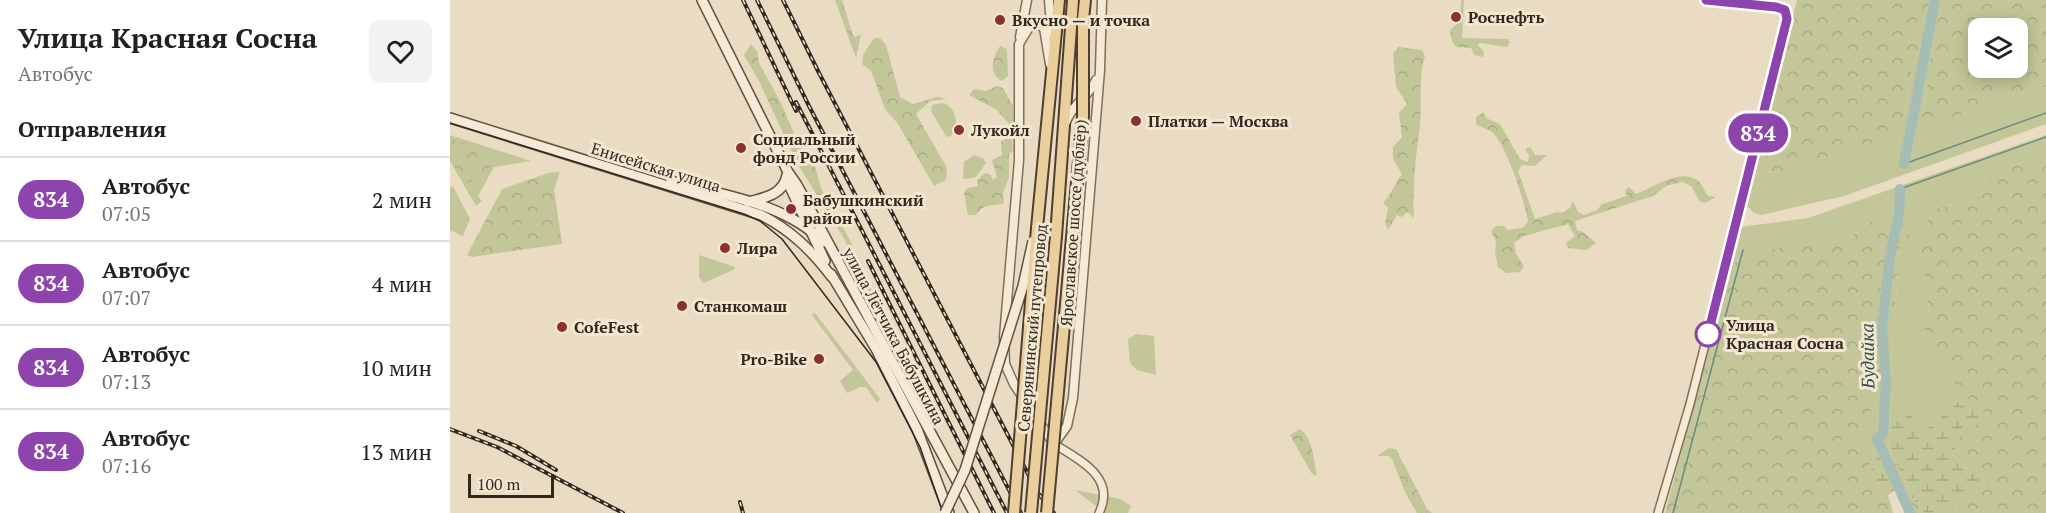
<!DOCTYPE html>
<html lang="ru">
<head>
<meta charset="utf-8">
<style>
	:root { --surface:#fff; --page:#f2f2f2; --text:#202124; --muted:#757577; --line:#e0e0e0 }
	body { margin:0; font-family:"PT Serif",serif; background:var(--page); color:var(--text); height:100vh; display:flex; flex-direction:column; font-size:22px; white-space:nowrap }
	* { box-sizing:border-box; margin:0 }
	p { font-size:20px; color:var(--muted) }
	.icon { flex:none; width:33px; height:33px; fill:none; stroke:currentColor; stroke-width:2; stroke-linecap:round; stroke-linejoin:round }
	.map { position:relative; flex:1; overflow:hidden }
	.details { display:flex; flex-direction:column; background:var(--surface); width:450px }
	.details>* { flex:none }
	.badge { padding:0 12px; border-radius:20px; font-size:21px; line-height:39px }
	.tools { position:absolute; left:1518px; top:18px; display:grid; gap:12px }
	.tools a { display:grid; place-items:center; width:60px; height:60px; border-radius:12px; background:var(--surface); box-shadow:0 3px 15px #0003; font-size:30px }
	.scale { position:absolute; left:18px; bottom:15px; width:86px; box-sizing:border-box; padding-left:6px; border:3px solid #33271e; border-top:0; font-size:16px; line-height:21px; white-space:nowrap; color:#33271e; -webkit-text-stroke:4px #f2e7d1; paint-order:stroke }
	.map>.badge { position:absolute; translate:-50% -50%; box-shadow:0 0 0 3px #fff }
	h2 { padding:0 18px; font-size:22px; line-height:54px }
	.round { display:grid; place-items:center; flex:none; width:63px; height:63px; border-radius:12px; background:var(--page) }
	.overview { display:flex; align-items:center; justify-content:space-between; height:102px; padding:0 18px }
	h1 { font-size:28px; font-weight:700; line-height:45px }
	ul { padding:0; list-style:none }
	li { display:flex; align-items:center; gap:18px; height:84px; padding:0 18px; border-top:2px solid var(--line) }
	li div { flex:1 }
	li b { display:block; font-size:22px }
	li em { font-style:normal }
	li .badge { min-width:66px; font-weight:700; text-align:center }
	main { display:flex; flex:1; min-height:0 }
	.map>svg:first-child { display:block }
	.grass { fill:#c3c698 }
	.forest { fill:url(#forest-crowns); fill-rule:evenodd }
	.wetland { fill:url(#wetland-marsh) }
	.lines { fill:none; stroke-linecap:round; stroke-linejoin:round }
	.stream { stroke:#6c8a81; stroke-width:1.5 }
	.river { stroke:#a4bdb5; stroke-width:10 }
	.minor-casing { stroke:#826e5b; stroke-width:10 }
	.tertiary-casing { stroke:#826e5b; stroke-width:11 }
	.secondary-casing { stroke:#64503e; stroke-width:12 }
	.primary-casing { stroke:#503d2f; stroke-width:14 }
	.minor { stroke:#f5ead5; stroke-width:7 }
	.tertiary { stroke:#f5ead5; stroke-width:8 }
	.secondary { stroke:#f5ead5; stroke-width:9 }
	.primary { stroke:#eacf9d; stroke-width:10 }
	.tram { stroke:#33271e; stroke-width:1.5 }
	.rail-casing { stroke:#33271e; stroke-width:4 }
	.rail { stroke:#f2e7d1; stroke-width:1.5; stroke-dasharray:4.5; stroke-linecap:butt }
	.secondary-bridge-casing { stroke:#64503e; stroke-width:12; stroke-linecap:butt }
	.primary-bridge-casing { stroke:#503d2f; stroke-width:14; stroke-linecap:butt }
	.secondary-bridge { stroke:#f5ead5; stroke-width:9 }
	.primary-bridge { stroke:#eacf9d; stroke-width:10 }
	.line-casing { stroke:#fff; stroke-width:14 }
	.line { stroke:#8e44ad; stroke-width:9 }
	.poi-dot { fill:#8b3135; stroke:#f2e7d1; stroke-width:2 }
	.stop-dot { fill:#fff; stroke:#8e44ad; stroke-width:3 }
	.labels { text-anchor:middle; stroke-width:6; stroke-linejoin:round; paint-order:stroke }
	.poi-label { font-size:16px; font-weight:bold; fill:#33271e; stroke:#f2e7d1; text-anchor:start }
	.street-label { font-size:16px; fill:#33271e; stroke:#f2e7d1 }
	.stop-label { font-size:16px; font-weight:bold; fill:#33271e; stroke:#f2e7d1; text-anchor:start }
	.water-label { font-size:18px; font-style:italic; fill:#2e524e; stroke:#f2e7d1 }
</style>
</head>
<body>
<main>
<section class="details">
<div class="overview"><div><h1>Улица Красная Сосна</h1><p>Автобус</p></div><a class="round"><svg class="icon" aria-label="heart" viewBox="0 0 24 24"><path d="M12 20l-8-8c-3-5 5-10 8-4 3-6 11-1 8 4z"/></svg></a></div>
<h2>Отправления</h2>
<ul>
<li><span class="badge" style="background:#8e44ad;color:#fff">834</span><div><b>Автобус</b><p>07:05</p></div><em>2 мин</em></li>
<li><span class="badge" style="background:#8e44ad;color:#fff">834</span><div><b>Автобус</b><p>07:07</p></div><em>4 мин</em></li>
<li><span class="badge" style="background:#8e44ad;color:#fff">834</span><div><b>Автобус</b><p>07:13</p></div><em>10 мин</em></li>
<li><span class="badge" style="background:#8e44ad;color:#fff">834</span><div><b>Автобус</b><p>07:16</p></div><em>13 мин</em></li>
</ul>
</section>
<div class="map">
<svg width="1596" height="513" viewBox="0 0 1596 513">
	<defs>
		<pattern id="forest-crowns" width="20" height="18" patternUnits="userSpaceOnUse" patternTransform="scale(1.5)"><rect width="20" height="18" fill="#c3c698"/><path d="M2 6a3 3 0 1 1 6 0M12 15a3 3 0 1 1 6 0" fill="none" stroke="#a8aa83"/></pattern>
		<pattern id="wetland-marsh" width="20" height="14" patternUnits="userSpaceOnUse" patternTransform="scale(1.5)"><rect width="20" height="14" fill="#c3c698"/><path d="M1 5h8M5 5V1M11 12h8M15 12V8" fill="none" stroke="#a8aa83"/></pattern>
	</defs>
	<rect width="100%" height="100%" fill="#eadcc2"/>
	<g class="grass">
		<polygon points="1484,9 1479,73 1472,117 1508,116 1546,97 1596,87 1596,124 1394,196 1311,215 1304,213 1297,206 1305,173 1339,172 1404,146 1436,142 1453,122 1462,67"/>
		<path d="M 491,103 C 507,106 510,125 500,137 L 496,136 L 481,111 L 482,105 Z"/>
		<polygon points="0,135 81,161 44,167 28,196 32,201 26,206 0,161"/>
		<polygon points="1596,135 1596,154 1534,177 1538,191 1485,210 1468,233 1479,309 1472,341 1491,361 1513,398 1471,434 1462,416 1441,416 1438,445 1431,444 1427,450 1416,453 1410,428 1428,400 1428,378 1440,373 1450,246 1442,235 1421,221 1389,246 1334,246 1282,263 1291,227 1358,218"/>
		<polygon points="524,155 533,158 536,163 526,177 516,179 513,178 514,162"/>
		<polygon points="3,186 20,219 13,236 0,230 0,188"/>
		<polygon points="249,255 285,267 285,269 254,283 249,278"/>
		<polygon points="365,313 430,399 427,403 416,387 410,387 397,393 390,381 403,370 362,315"/>
		<polygon points="686,334 704,336 706,375 687,370 680,363 678,339"/>
		<polygon points="625,490 670,499 681,506 678,513 655,513"/>
	</g>
	<g class="forest">
		<polygon points="385,0 392,0 403,35 405,37 411,34 406,58"/>
		<polygon points="1011,0 1014,0 1012,38 1058,39 1060,42 1057,47 1030,43 1027,45 1033,50 1034,57 1024,55 1021,48 1006,47 1002,41 1000,30 1010,21"/>
		<path d="M 1347,0 L 1596,0 L 1596,87 L 1546,97 L 1508,116 L 1480,125 L 1472,117 L 1479,73 L 1483,12 L 1462,67 L 1453,122 L 1448,134 L 1436,142 L 1404,146 L 1339,172 L 1305,173 L 1302,171 L 1305,166 ZM 1528,28 L 1568,28 L 1568,68 L 1528,68 Z"/>
		<polygon points="424,38 430,38 436,45 450,97 463,104 487,97 497,99 480,101 466,114 497,168 496,180 484,186 448,124 435,109 421,71 412,64 413,55"/>
		<polygon points="301,44 307,51 309,63 331,103 348,143 366,169 371,188 401,242 407,263 438,321 437,327 432,324 411,284 395,240 347,163 309,81 294,55"/>
		<path d="M 550,46 L 557,49 L 558,76 L 552,81 C 537,73 543,57 550,46 Z"/>
		<path d="M 949,47 L 972,50 L 975,56 C 968,78 972,102 970,125 C 966,157 962,185 964,218 L 957,212 L 952,217 L 947,215 L 938,230 L 935,223 L 938,208 L 933,203 C 942,194 944,184 952,174 L 943,159 L 943,147 L 952,137 L 949,113 L 957,104 L 946,87 L 943,53 Z"/>
		<polygon points="547,86 553,88 563,106 563,121 560,125 547,110 519,95 524,89 536,91"/>
		<path d="M 1034,112 L 1036,118 L 1050,124 L 1070,159 L 1078,162 L 1079,155 L 1075,149 L 1080,147 L 1085,155 L 1097,155 L 1085,166 L 1072,165 L 1068,171 L 1085,219 L 1107,212 L 1112,213 L 1120,208 L 1123,201 L 1128,212 L 1134,215 L 1147,210 L 1152,204 L 1177,196 L 1175,191 L 1179,187 L 1186,194 C 1202,188 1230,168 1247,180 C 1252,183 1254,191 1258,196 L 1265,197 L 1256,203 L 1250,202 L 1241,186 L 1232,182 L 1216,186 L 1203,196 L 1125,221 L 1127,230 L 1133,232 L 1146,243 L 1137,250 L 1118,248 L 1116,243 L 1125,236 L 1118,224 L 1074,236 L 1064,243 L 1066,254 L 1074,266 L 1070,272 L 1056,273 L 1048,267 L 1045,253 L 1046,241 L 1041,231 L 1046,226 L 1054,226 L 1057,230 L 1073,228 L 1078,221 C 1075,203 1055,138 1039,130 C 1034,128 1031,127 1026,124 L 1026,117 Z"/>
		<polygon points="0,138 22,147 41,150 45,155 42,165 33,172 29,172 20,183 14,182 4,165"/>
		<path d="M 556,139 L 562,139 L 563,151 L 559,154 L 559,177 L 553,193 L 554,203 C 542,207 534,202 526,215 L 518,215 L 514,193 L 517,188 L 528,186 L 527,180 L 535,173 L 541,175 L 543,180 L 547,177 L 542,160 L 552,155 L 551,142 Z"/>
		<polygon points="1596,154 1596,513 1502,513 1510,497 1523,495 1518,470 1503,455 1512,428 1536,421 1530,403 1513,398 1491,361 1472,341 1479,309 1468,233 1485,210 1538,191 1534,177"/>
		<polygon points="110,172 104,189 112,244 22,257 17,255 52,189 98,173"/>
		<polygon points="1457,205 1460,243 1450,246 1440,373 1428,378 1428,400 1410,428 1423,475 1438,495 1443,513 1215,513 1282,263 1334,246 1389,246 1421,221 1431,224 1442,235 1447,211"/>
		<path d="M 850,429 C 863,438 864,461 867,476 L 862,474 L 840,435 Z"/>
		<polygon points="1431,444 1438,445 1462,497 1474,513 1456,513 1427,450"/>
		<polygon points="939,448 946,449 977,509 982,513 967,513 955,492 942,459 939,456 927,456"/>
	</g>
	<g class="wetland">
		<polygon points="1513,398 1530,403 1537,422 1512,428 1503,455 1517,470 1529,466 1540,484 1523,495 1510,497 1502,513 1474,513 1462,497 1438,445 1441,416 1452,408 1462,416 1471,434"/>
		<polygon points="1427,450 1445,490 1438,495 1423,475 1416,453"/>
	</g>
	<g class="lines">
		<g class="stream">
			<polyline points="1454,164 1596,113"/>
			<polyline points="1450,189 1596,137"/>
			<polyline points="1223,513 1293,250"/>
		</g>
		<g class="river">
			<polyline points="1454,164 1485,0"/>
			<polyline points="1450,189 1449,215 1440,256 1432,328 1436,381 1433,434 1427,439 1460,513"/>
		</g>
		<defs>
			<g id="minor">
				<path d="M 604,444 C 629,460 667,477 649,513"/>
				<polyline points="1208,513 1240,404 1337,19 1335,10 1326,7 1256,0"/>
			</g>
			<g id="tertiary">
				<polyline points="599,0 602,35"/>
				<polyline points="570,37 577,0"/>
				<polyline points="600,64 594,28 587,24 580,26 569,44 569,160 554,337 555,364 564,384 604,444 617,426 623,398 650,70 652,0"/>
				<path d="M 616,122 C 622,104 639,97 646,80"/>
			</g>
			<g id="secondary">
				<polyline points="252,0 338,172 347,185 524,513"/>
				<path d="M 0,118 L 311,215 C 341,230 362,251 382,277"/>
				<polyline points="338,175 340,187 375,261"/>
				<path d="M 221,181 C 271,195 336,203 373,242"/>
				<path d="M 298,202 C 315,198 334,194 337,175"/>
				<polyline points="381,274 426,349 467,429 499,513"/>
			</g>
			<g id="primary">
				<polyline points="633,19 635,0"/>
				<polyline points="587,228 609,0"/>
				<polyline points="606,236 623,0"/>
			</g>
		</defs>
		<use href="#minor" class="minor-casing"/>
		<use href="#tertiary" class="tertiary-casing"/>
		<use href="#secondary" class="secondary-casing"/>
		<use href="#primary" class="primary-casing"/>
		<use href="#minor" class="minor"/>
		<use href="#tertiary" class="tertiary"/>
		<use href="#secondary" class="secondary"/>
		<use href="#primary" class="primary"/>
		<polyline class="tram" points="0,123 294,214 310,221 332,239 426,362 470,447 493,513"/>
		<defs>
			<g id="rail">
				<polyline points="293,0 346,111"/>
				<polyline points="307,0 359,106 571,513"/>
				<polyline points="333,0 369,73 588,493 604,513"/>
				<polyline points="346,102 557,513"/>
				<polyline points="418,261 544,513"/>
				<polyline points="0,429 47,447 173,513"/>
				<polyline points="29,431 66,446 106,470"/>
				<polyline points="290,502 293,513"/>
			</g>
		</defs>
		<use href="#rail" class="rail-casing"/>
		<use href="#rail" class="rail"/>
		<defs>
			<polyline id="secondary-bridge" points="495,513 515,470 573,286 583,241"/>
			<g id="primary-bridge">
				<polyline points="564,513 587,228"/>
				<polyline points="581,513 606,236"/>
				<polyline points="597,513 633,116 633,19"/>
			</g>
		</defs>
		<use href="#secondary-bridge" class="secondary-bridge-casing"/>
		<use href="#primary-bridge" class="primary-bridge-casing"/>
		<use href="#secondary-bridge" class="secondary-bridge"/>
		<use href="#primary-bridge" class="primary-bridge"/>
	</g>
	<g class="lines">
		<defs>
			<polyline id="line" points="1256,0 1326,7 1335,10 1337,19 1258,334"/>
		</defs>
		<use href="#line" class="line-casing"/>
		<use href="#line" class="line"/>
	</g>
	<g class="poi-dot">
		<circle cx="1006" cy="17" r="6"/>
		<circle cx="550" cy="20" r="6"/>
		<circle cx="686" cy="121" r="6"/>
		<circle cx="509" cy="130" r="6"/>
		<circle cx="291" cy="148" r="6"/>
		<circle cx="341" cy="209" r="6"/>
		<circle cx="275" cy="248" r="6"/>
		<circle cx="232" cy="306" r="6"/>
		<circle cx="112" cy="327" r="6"/>
		<circle cx="369" cy="359" r="6"/>
	</g>
	<circle class="stop-dot" cx="1258" cy="334" r="12"/>
	<g class="labels">
		<g class="poi-label">
			<text x="1018" y="23">Роснефть</text>
			<text x="562" y="26">Вкусно — и точка</text>
			<text x="698" y="127">Платки — Москва</text>
			<text x="521" y="136">Лукойл</text>
			<text x="303" y="145">Социальный<tspan x="303" dy="18">фонд России</tspan></text>
			<text x="353" y="206">Бабушкинский<tspan x="353" dy="18">район</tspan></text>
			<text x="287" y="254">Лира</text>
			<text x="244" y="312">Станкомаш</text>
			<text x="124" y="333">CofeFest</text>
			<text x="357" y="365" text-anchor="end">Pro-Bike</text>
		</g>
		<g class="street-label">
			<text transform="translate(206 167) rotate(17)" y="6">Енисейская улица</text>
			<text transform="translate(623 223) rotate(-86)" y="6">Ярославское шоссе (дублёр)</text>
			<text transform="translate(582 328) rotate(-85)" y="6">Северянинский путепровод</text>
			<text transform="translate(444 336) rotate(62)" y="6">улица Лётчика Бабушкина</text>
		</g>
		<g class="stop-label">
			<text x="1276" y="331">Улица<tspan x="1276" dy="18">Красная Сосна</tspan></text>
		</g>
		<g class="water-label">
			<text transform="translate(1418 356) rotate(-91)" y="6">Будайка</text>
		</g>
	</g>
</svg>
<div class="tools">
<a><svg class="icon" aria-label="layers" viewBox="0 0 24 24"><path d="M12 4l9 5-9 5-9-5zM3 14l9 5 9-5"/></svg></a>
</div>
<div class="scale">100 m</div>
<b class="badge" style="left:1308px;top:133px;background:#8e44ad;color:#fff">834</b>
</div>
</main>
</body>
</html>
